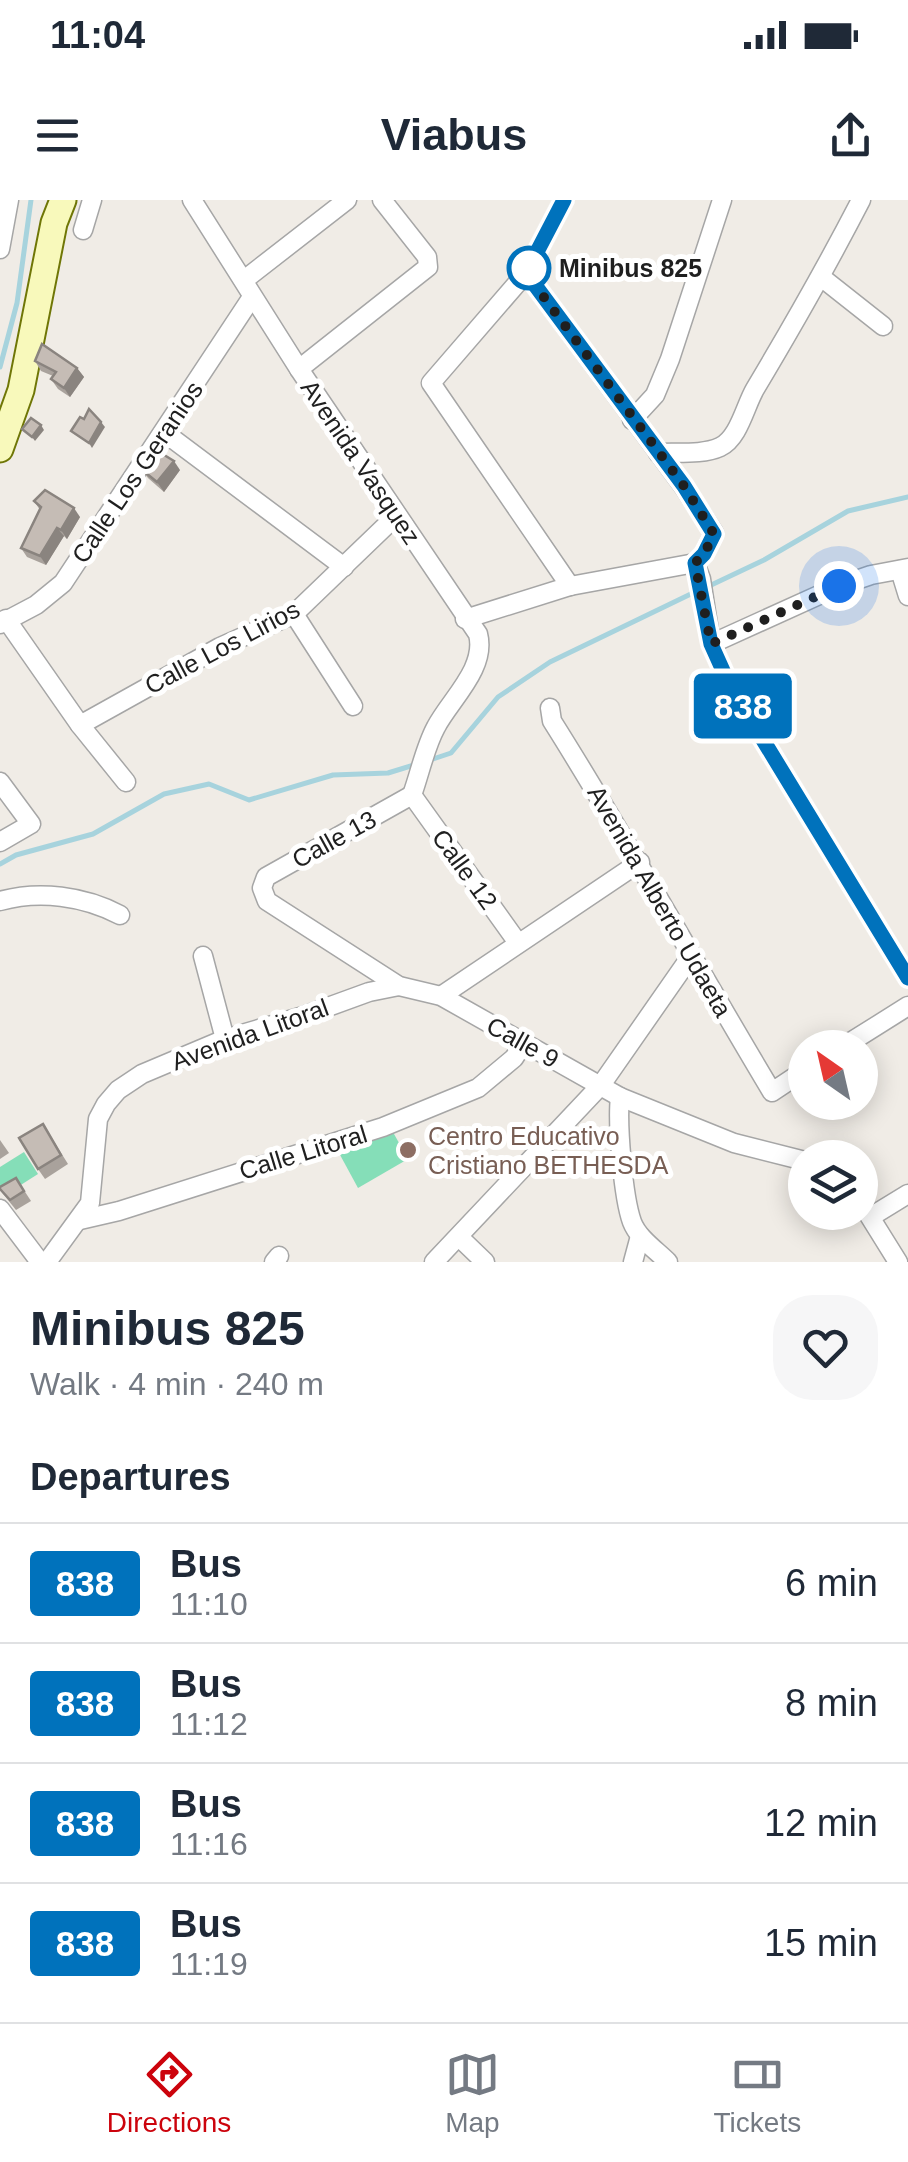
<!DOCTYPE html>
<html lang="en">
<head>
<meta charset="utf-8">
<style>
	:root { --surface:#fff; --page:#f6f6f7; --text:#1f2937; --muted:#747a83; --line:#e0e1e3; --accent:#cc030c }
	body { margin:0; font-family:Arial,sans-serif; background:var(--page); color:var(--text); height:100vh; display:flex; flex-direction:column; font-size:38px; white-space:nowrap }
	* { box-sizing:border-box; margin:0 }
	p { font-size:32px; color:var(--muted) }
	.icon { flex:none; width:55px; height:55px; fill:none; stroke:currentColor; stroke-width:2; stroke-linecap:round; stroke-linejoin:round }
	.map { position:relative; height:1062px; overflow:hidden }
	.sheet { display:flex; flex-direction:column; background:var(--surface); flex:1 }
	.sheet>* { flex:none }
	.badge { padding:0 20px; border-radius:8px; font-size:35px; line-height:65px }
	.needle { width:65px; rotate:326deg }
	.fabs { position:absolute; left:788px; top:830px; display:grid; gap:20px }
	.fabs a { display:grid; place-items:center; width:90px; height:90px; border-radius:50%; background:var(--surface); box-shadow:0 5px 25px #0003; font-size:50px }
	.you { position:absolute; width:50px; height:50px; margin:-25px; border:8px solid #fff; border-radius:50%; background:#1a73e8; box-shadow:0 0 0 15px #1a73e833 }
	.map>.badge { position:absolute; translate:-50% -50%; box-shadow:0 0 0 5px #fff }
	h2 { padding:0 30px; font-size:38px; line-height:90px }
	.round { display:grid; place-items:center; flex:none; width:105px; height:105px; border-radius:40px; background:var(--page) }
	.headline { display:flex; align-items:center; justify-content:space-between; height:170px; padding:0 30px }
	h1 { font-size:48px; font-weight:800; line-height:75px }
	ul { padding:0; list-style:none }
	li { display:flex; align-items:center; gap:30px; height:120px; padding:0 30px; border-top:2px solid var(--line) }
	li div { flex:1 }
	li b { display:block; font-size:38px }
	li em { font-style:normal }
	li .badge { min-width:110px; font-weight:700; text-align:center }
	.status { display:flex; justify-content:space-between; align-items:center; height:70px; padding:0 50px; background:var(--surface); direction:ltr }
	.status svg { height:28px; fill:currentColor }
	header { display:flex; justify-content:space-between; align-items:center; height:130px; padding:0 30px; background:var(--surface); font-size:45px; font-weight:800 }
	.dock { display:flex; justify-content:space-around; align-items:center; height:140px; border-top:2px solid var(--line); background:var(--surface); font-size:28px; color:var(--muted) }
	.dock a { display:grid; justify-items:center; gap:5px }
	.dock .on { color:var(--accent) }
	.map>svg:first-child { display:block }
	.pitch { fill:#85deb8 }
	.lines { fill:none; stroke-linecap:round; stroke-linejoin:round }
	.stream { stroke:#a7d3dd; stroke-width:5 }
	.street-casing { stroke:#a6a6a6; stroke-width:21 }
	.secondary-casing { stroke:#6f7606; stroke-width:29 }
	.street { stroke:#fff; stroke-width:18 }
	.secondary { stroke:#f8f9bb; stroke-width:25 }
	.wall { fill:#a9a29c }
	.shaded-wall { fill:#8a847f }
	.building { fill:#c5bcb5; stroke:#8a847f; stroke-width:2.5 }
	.line-casing { stroke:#fff; stroke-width:22 }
	.line { stroke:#0072bc; stroke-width:15 }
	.walk { stroke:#1f1f1f; stroke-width:10; stroke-dasharray:0 18 }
	.stop-dot { fill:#fff; stroke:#0072bc; stroke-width:5 }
	.education-dot { fill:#8d6e63; stroke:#fff; stroke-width:4 }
	.labels { text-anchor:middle; stroke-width:10; stroke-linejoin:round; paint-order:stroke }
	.stop-label { font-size:25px; font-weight:bold; fill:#1f1f1f; stroke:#fff; text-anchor:start }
	.street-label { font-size:25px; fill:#1f1f1f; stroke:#fff }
	.education-label { font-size:25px; fill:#785e54; stroke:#fff; text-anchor:start }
</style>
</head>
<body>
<div class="status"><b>11:04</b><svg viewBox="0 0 49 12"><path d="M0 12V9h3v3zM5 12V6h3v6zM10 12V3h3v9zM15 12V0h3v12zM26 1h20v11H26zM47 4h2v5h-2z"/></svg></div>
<header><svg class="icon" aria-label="menu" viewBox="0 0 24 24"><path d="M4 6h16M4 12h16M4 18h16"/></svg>Viabus<svg class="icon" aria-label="share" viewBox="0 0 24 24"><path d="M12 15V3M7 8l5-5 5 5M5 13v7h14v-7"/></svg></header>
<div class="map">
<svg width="908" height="1062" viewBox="0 0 908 1062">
	<rect width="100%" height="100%" fill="#f0ece6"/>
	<g class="pitch">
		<polygon points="389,925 408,959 358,988 339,953"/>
		<polygon points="24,952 38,974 5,995 0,988 0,967"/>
	</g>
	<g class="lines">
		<g class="stream">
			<polyline points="0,167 17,103 31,0"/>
			<polyline points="707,387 764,360 848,311 908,297"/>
			<polyline points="427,561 451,553 498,497 550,462 697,391"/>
			<polyline points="0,664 16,655 93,634 164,594 209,584 249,600 333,575 388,573 417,564"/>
		</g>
		<defs>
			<g id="street">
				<path d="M 192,0 L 299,169 L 478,434 C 487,468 450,500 436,527 C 425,547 420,573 412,595"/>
				<polyline points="564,0 526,73 431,183 570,386"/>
				<polyline points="83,30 92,0"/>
				<polyline points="0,49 9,0"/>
				<polyline points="526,73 684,287 714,333 704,354 695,363 701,379 711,444 729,484 908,778"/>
				<polyline points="821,77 883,126"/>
				<polyline points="244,80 347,0"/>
				<polyline points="299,169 428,67 427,57 382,0"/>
				<polyline points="632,220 655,195 670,159 722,0"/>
				<polyline points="165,233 344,367"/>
				<path d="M 658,253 C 677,252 703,255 720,247 C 739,238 745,206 755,189 C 792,127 828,64 861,0"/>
				<polyline points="900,370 908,396"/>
				<polyline points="294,414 353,506"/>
				<polyline points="6,419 80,525 126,582"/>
				<polyline points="465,419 570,386 695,363"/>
				<polyline points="0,424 36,405 63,383 252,97"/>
				<polyline points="711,444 839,386 871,375 908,368"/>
				<path d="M 550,508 L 552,521 C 629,643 698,769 772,892 L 805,870"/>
				<polyline points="80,525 220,447 294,414 397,315"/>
				<polyline points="0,582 31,624 0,642"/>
				<polyline points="412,595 266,677 262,688 267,701 399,786 441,796 620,897 734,943 805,961"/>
				<polyline points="412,595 518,743"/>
				<path d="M 0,701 C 39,690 84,696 120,715"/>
				<polyline points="203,756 225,839"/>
				<polyline points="441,796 640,662"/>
				<polyline points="841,848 908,806"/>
				<path d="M 620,897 C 617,923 623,997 632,1022 C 638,1038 656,1050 668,1062"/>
				<polyline points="860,1001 898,1062"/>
				<polyline points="0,1009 40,1062"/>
				<polyline points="872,1016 908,994"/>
				<polyline points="80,1020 119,1011 383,927 478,888 514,858 523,844"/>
				<polyline points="459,1037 485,1062"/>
				<polyline points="47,1062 90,1003 98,919 106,904 118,890 142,874 225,839 303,816 369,792 399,786"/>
				<polyline points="274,1062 279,1056"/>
				<polyline points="434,1062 601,885 691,756"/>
				<polyline points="633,1062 640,1036"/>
			</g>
			<polyline id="secondary" points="0,249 21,190 54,23 63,0"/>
		</defs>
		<use href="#street" class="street-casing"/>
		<use href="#secondary" class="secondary-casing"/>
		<use href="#street" class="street"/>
		<use href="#secondary" class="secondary"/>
	</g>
	<g class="wall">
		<polygon points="35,161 77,168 84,177 70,197 58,189 51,179 53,176 41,171"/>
		<polygon points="141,269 180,270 164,292 148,278"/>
		<polygon points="34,301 80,317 67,339 64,336 46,365 27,357 21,348 40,310"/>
		<polygon points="43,924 68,964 45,979 38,969"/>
		<polygon points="0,940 9,953 0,959"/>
		<polygon points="16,978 31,1001 16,1010 0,990"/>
	</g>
	<g class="shaded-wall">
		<polygon points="77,168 84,177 70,197 64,188"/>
		<polygon points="101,222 105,227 92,248 89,243"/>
		<polygon points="41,225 44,230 35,241 32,237"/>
		<polygon points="174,261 180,270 164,292 157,282"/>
		<polygon points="74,308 80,317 67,339 61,330"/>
		<polygon points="57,328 64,336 46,365 40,356"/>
	</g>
	<g class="building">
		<polygon points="42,144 77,168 64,188 51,179 56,172 35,161"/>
		<polygon points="89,209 101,222 89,243 71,231 80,217 84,219"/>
		<polygon points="31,218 41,225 32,237 22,229"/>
		<polygon points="156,250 174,261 157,282 141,269"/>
		<polygon points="45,290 74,308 61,330 57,328 40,356 21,348 41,307 34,301"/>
		<polygon points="43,924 61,955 38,969 19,938"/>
		<polygon points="16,978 24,991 10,1000 0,989 0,987"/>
	</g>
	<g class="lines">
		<defs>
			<polyline id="line" points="564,0 526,73 684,286 714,334 704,354 695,363 711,444 729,484 908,778"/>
		</defs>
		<use href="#line" class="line-casing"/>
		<use href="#line" class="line"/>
		<polyline class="walk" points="529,68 526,73 684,286 714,334 704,354 695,363 711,444 839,386"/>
	</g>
	<circle class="stop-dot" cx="529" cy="68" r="20"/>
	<circle class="education-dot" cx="408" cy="950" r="10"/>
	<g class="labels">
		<g class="stop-label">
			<text x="559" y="77">Minibus 825</text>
		</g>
		<g class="street-label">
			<text transform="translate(361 262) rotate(56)" y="9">Avenida Vasquez</text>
			<text transform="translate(137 272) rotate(-56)" y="9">Calle Los Geranios</text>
			<text transform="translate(222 447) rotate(-28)" y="9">Calle Los Lirios</text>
			<text transform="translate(334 639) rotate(-29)" y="9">Calle 13</text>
			<text transform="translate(465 669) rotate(54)" y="9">Calle 12</text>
			<text transform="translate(660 701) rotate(60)" y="9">Avenida Alberto Udaeta</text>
			<text transform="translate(250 834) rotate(-20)" y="9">Avenida Litoral</text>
			<text transform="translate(523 842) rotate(29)" y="9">Calle 9</text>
			<text transform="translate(303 952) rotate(-17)" y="9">Calle Litoral</text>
		</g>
		<g class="education-label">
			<text x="428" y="945">Centro Educativo<tspan x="428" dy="29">Cristiano BETHESDA</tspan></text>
		</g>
	</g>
</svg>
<div class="fabs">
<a><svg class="needle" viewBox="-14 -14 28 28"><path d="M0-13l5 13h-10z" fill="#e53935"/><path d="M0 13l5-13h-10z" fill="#747a83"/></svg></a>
<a><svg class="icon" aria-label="layers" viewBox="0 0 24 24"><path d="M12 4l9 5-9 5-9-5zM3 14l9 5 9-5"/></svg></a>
</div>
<div class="you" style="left:839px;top:386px"></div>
<b class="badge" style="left:743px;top:506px;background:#0072bc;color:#fff">838</b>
</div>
<section class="sheet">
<div class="headline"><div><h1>Minibus 825</h1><p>Walk · 4 min · 240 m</p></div><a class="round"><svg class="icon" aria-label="heart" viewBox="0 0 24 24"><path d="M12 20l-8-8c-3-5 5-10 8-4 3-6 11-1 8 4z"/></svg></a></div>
<h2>Departures</h2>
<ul>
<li><span class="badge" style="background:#0072bc;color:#fff">838</span><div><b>Bus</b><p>11:10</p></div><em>6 min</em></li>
<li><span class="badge" style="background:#0072bc;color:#fff">838</span><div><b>Bus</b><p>11:12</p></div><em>8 min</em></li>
<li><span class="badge" style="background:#0072bc;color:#fff">838</span><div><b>Bus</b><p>11:16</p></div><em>12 min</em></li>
<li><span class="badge" style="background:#0072bc;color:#fff">838</span><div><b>Bus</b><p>11:19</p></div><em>15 min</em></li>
</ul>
</section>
<nav class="dock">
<a class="on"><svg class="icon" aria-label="directions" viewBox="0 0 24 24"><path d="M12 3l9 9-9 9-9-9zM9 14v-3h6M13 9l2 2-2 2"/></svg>Directions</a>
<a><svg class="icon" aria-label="map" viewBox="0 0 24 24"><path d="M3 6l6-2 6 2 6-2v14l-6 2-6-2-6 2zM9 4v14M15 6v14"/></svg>Map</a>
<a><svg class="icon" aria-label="tickets" viewBox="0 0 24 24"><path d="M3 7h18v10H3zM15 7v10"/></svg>Tickets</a>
</nav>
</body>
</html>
